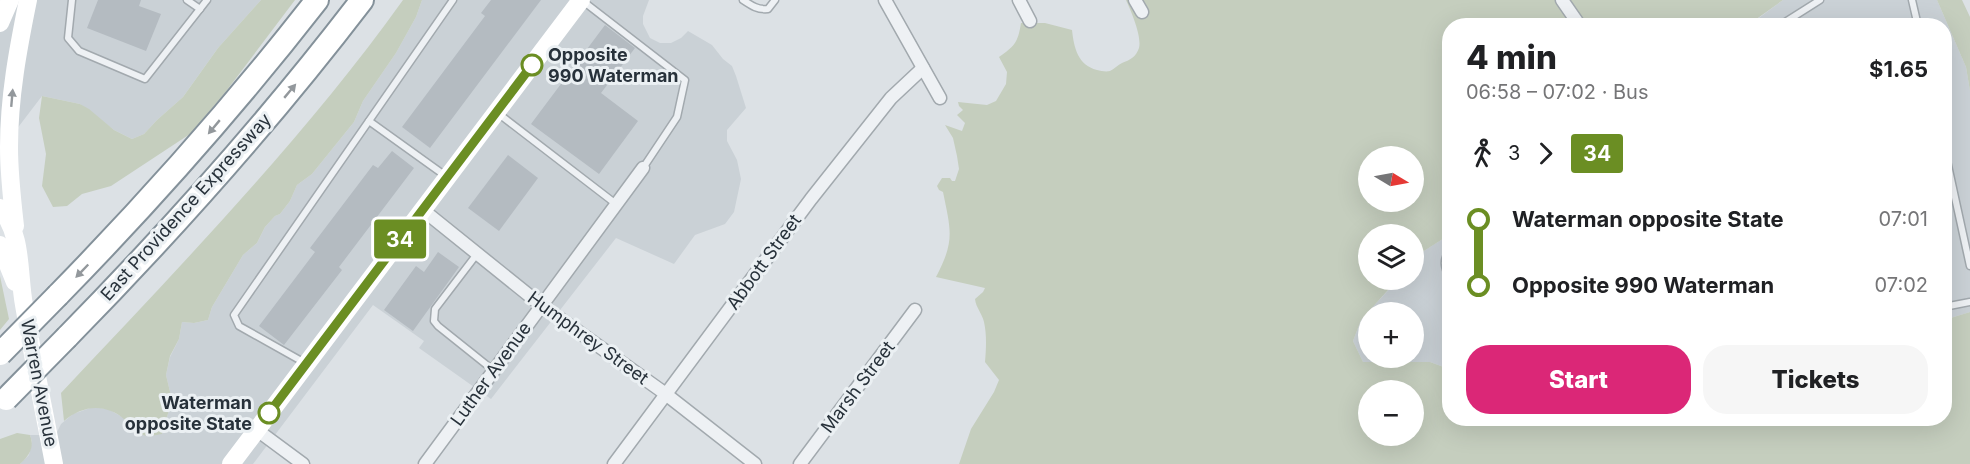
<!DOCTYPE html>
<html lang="en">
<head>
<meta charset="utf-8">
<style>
	:root { --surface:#fff; --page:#f6f6f6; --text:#202124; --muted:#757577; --accent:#db2777 }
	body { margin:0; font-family:Inter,sans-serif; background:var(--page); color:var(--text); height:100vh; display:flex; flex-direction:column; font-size:22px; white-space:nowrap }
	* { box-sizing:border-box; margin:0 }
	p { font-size:20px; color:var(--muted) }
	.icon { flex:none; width:33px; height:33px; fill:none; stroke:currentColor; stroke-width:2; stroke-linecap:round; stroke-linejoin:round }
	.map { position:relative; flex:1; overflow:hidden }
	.details { position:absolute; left:1442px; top:18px; width:510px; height:408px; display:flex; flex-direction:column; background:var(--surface); border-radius:24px; box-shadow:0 6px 24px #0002 }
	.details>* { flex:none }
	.badge { padding:0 12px; border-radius:4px; font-size:21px; line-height:39px }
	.needle { width:39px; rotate:100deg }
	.tools { position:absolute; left:1358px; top:146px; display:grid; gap:12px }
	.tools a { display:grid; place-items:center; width:66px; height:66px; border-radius:50%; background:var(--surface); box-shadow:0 6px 24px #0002; font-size:30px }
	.map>.badge { position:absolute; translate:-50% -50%; box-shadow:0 0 0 3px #fff }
	.legs { display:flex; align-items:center; gap:9px; height:66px; padding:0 24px; font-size:20px }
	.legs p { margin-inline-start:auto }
	.headline { display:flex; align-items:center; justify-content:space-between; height:102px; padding:0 24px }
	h1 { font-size:33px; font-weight:800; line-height:45px }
	.button { display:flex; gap:12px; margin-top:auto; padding:12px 24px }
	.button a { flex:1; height:69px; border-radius:24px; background:var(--accent); color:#fff; font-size:24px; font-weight:800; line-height:69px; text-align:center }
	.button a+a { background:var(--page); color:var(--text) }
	ul { padding:0 24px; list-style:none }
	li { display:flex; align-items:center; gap:21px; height:66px; font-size:22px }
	li i { display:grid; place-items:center; width:9px; height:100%; margin:0 8px; background:currentColor }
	li i::after { content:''; width:15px; height:15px; margin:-8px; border:4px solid; border-radius:50%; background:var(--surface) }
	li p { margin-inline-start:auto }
	li:first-child i { background:linear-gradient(#0000 50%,currentColor 0) }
	li:last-child i { background:linear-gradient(currentColor 50%,#0000 0) }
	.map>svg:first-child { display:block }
	.built { fill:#cad1d6 }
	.green { fill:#c5cebe; fill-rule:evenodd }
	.building { fill:#b4bbc1 }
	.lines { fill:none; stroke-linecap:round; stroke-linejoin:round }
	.service-casing { stroke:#a2a9ae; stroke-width:9 }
	.minor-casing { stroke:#a2a9ae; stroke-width:15 }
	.motorway-casing { stroke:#84919a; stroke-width:26 }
	.service { stroke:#eef1f4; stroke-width:6 }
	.minor { stroke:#eef1f4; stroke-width:12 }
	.secondary { stroke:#fff; stroke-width:18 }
	.motorway { stroke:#fff; stroke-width:22 }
	.motorway-bridge-casing { stroke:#84919a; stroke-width:26; stroke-linecap:butt }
	.motorway-bridge { stroke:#fff; stroke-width:22 }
	.oneway { fill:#93989c }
	.line-1-casing { stroke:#fff; stroke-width:14 }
	.line-1 { stroke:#6b8e23; stroke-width:9 }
	.stop-1-dot { fill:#fff; stroke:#6b8e23; stroke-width:3 }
	.labels { text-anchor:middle; stroke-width:6; stroke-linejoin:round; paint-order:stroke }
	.stop-label { font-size:18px; font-weight:bold; fill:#27313a; stroke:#ebf0f3; text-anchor:start }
	.street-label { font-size:18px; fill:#27313a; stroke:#ebf0f3 }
</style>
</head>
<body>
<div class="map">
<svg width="1970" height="464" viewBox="0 0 1970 464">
	<rect width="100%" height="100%" fill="#dce1e5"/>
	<g class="built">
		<polygon points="0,0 261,0 218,48 183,97 157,120 144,134 132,139 114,130 80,104 42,96 0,151"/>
		<polygon points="422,0 649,0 643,16 643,24 650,38 660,43 671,43 681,38 688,31 712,45 723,59 732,66 736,76 746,108 727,130 727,141 737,160 741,179 734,212 725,224 695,235 674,264 616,238 491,399 419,348 424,341 373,305 253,464 20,464 29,455 32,441 30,435 43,435 57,432 61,424 73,414 93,407 108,409 124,418 137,432 162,434 172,400 166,375 170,357 179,339 182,322 194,323 208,320 212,307 243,255 257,243 265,227 275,216 280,214 290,201 297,185 312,174 354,122 363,101 396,53 416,17"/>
		<polygon points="1783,0 1937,0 1966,67 1970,91 1970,312 1944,320 1944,26 1748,26"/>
		<polygon points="1449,235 1449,369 1430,362 1363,362 1353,341 1361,320 1368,312 1368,357 1413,357 1413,312 1368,312 1397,281 1396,279 1413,279 1413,258"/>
	</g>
	<g class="green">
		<polygon points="261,0 295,0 224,94 190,134 111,186 82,194 67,206 53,207 42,186 46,154 39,118 42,96 80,104 89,109 114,130 132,139 144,134 157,120 183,97 218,48"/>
		<path d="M 403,0 L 422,0 L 416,17 L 396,53 L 363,101 L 354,122 L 312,174 L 297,185 L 290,201 L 280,214 L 275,216 L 265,227 L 257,243 L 243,255 L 212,307 L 208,320 L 194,323 L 182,322 L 179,339 L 170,356 L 166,375 L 172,400 L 162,434 C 156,435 149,437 143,435 C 136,432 131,425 125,420 C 106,403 83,405 64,421 L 61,393 C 180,266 302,141 403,0 Z"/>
		<path d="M 1126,0 L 1783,0 L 1748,25 L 1449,26 L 1449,235 L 1413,258 L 1413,234 L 1368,234 L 1368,279 L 1397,280 L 1361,320 L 1353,341 L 1363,362 L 1430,362 L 1449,369 L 1449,418 L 1632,418 L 1637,420 L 1641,418 L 1944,418 L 1944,320 L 1970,312 L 1970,464 L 959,464 L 971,429 L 994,392 L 999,380 L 985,362 C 986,350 987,335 984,322 C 982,313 976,308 975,299 L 983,292 L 985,288 L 936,277 C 955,241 951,231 943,192 L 939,190 L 937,186 L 942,178 L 950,178 L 952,181 L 955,181 L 959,169 L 957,156 L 953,138 L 945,125 L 962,131 L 965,123 L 957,115 L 963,110 L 959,106 L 958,102 L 987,105 L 996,101 L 1006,84 L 1007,72 L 999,57 C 1015,46 1018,42 1021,23 L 1045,23 L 1072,30 C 1074,48 1078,65 1097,70 C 1101,71 1106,72 1110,71 C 1114,69 1118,65 1122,63 C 1130,60 1136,57 1139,48 C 1142,36 1131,11 1126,0 ZM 1368,156 L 1413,156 L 1413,201 L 1368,201 ZM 1368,390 L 1413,390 L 1413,435 L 1368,435 Z"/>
		<polygon points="1937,0 1962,0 1970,17 1970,91 1966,67"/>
		<polygon points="0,276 9,319 0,330"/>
		<path d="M 17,433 L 30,435 C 35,447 29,456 20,464 L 0,464 L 0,439 Z"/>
	</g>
	<g class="building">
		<polygon points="98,0 141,0 139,6 161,14 146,51 87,28"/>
		<polygon points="491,0 541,0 430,148 402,127 485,16 481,13"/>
		<polygon points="605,25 635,48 601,93 638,121 599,174 531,124"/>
		<polygon points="392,151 414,168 339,267 342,270 284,345 259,326 315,252 310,248 373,165 378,168"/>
		<polygon points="508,155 538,178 499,231 468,208"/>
		<polygon points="438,252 459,267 413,331 384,310 416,266 424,272"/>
	</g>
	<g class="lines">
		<defs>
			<g id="service">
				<polyline points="72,0 68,38 79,51 145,79 207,0"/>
				<polyline points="187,0 200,9"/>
				<path d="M 743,0 C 752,6 758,10 768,9 L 775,0"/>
				<polyline points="1912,0 1918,26"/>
				<polyline points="584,2 685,80 677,117 643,168"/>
				<polyline points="1779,26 1820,0"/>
				<polyline points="499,114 616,204"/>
				<polyline points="369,121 447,177"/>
				<polyline points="1944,147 1970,266"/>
				<path d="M 1449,251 C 1443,260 1444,267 1449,276"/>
				<polyline points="477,254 435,309 434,321 438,326 493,370"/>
				<polyline points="1944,307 1970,302"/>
				<polyline points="305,363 239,326 234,315 453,0"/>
			</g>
			<g id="minor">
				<polyline points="885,0 940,98"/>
				<polyline points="1019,0 1030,21"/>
				<polyline points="1135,0 1142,12"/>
				<polyline points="1562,0 1580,26"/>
				<polyline points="423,210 541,305 663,392 755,464"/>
				<polyline points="257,430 303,464"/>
				<polyline points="425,464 643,168"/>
				<polyline points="614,464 811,199 891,98 923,68"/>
				<polyline points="800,464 915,310"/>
			</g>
			<g id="motorway">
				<path d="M 58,295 C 150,201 236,104 317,0"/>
				<path d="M 67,337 C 172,230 271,119 362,0"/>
			</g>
		</defs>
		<use href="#service" class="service-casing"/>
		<use href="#minor" class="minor-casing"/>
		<use href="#motorway" class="motorway-casing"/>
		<use href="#service" class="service"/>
		<use href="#minor" class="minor"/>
		<g class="secondary">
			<polyline points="0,23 10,0"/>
			<path d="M 0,208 C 23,235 18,272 24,305 C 33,358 44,411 54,464"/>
			<path d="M 15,226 C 12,200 9,174 9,147 C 9,97 18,49 28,0"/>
			<polyline points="0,245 15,282"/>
			<polyline points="231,464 581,0"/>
		</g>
		<use href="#motorway" class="motorway"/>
		<defs>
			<g id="motorway-bridge">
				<polyline points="0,354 58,295"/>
				<polyline points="6,399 67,337"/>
			</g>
		</defs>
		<use href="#motorway-bridge" class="motorway-bridge-casing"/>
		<use href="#motorway-bridge" class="motorway-bridge"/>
	</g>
	<defs><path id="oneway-solid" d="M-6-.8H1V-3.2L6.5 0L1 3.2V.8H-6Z" transform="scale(1.5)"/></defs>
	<g class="oneway">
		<use href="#oneway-solid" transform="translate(290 91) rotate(-50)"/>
		<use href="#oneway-solid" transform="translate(12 98) rotate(-85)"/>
		<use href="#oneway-solid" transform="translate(214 127) rotate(130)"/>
		<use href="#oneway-solid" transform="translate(82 271) rotate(134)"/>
	</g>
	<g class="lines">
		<defs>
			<polyline id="line-1" points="269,413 532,65"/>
		</defs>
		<use href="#line-1" class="line-1-casing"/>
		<use href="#line-1" class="line-1"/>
	</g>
	<g class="stop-1-dot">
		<circle cx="532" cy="65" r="10"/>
		<circle cx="269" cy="413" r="10"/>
	</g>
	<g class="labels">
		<g class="stop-label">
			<text x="548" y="61">Opposite<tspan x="548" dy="21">990 Waterman</tspan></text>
			<text x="252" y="409" text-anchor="end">Waterman<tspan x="252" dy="21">opposite State</tspan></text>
		</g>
		<g class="street-label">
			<text transform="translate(186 207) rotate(-48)" y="6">East Providence Expressway</text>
			<text transform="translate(764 262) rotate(-54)" y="6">Abbott Street</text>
			<text transform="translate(588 338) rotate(36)" y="6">Humphrey Street</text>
			<text transform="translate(491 374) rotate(-54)" y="6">Luther Avenue</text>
			<text transform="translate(39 383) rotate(79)" y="6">Warren Avenue</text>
			<text transform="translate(858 387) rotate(-53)" y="6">Marsh Street</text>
		</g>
	</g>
</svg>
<div class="tools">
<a><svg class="needle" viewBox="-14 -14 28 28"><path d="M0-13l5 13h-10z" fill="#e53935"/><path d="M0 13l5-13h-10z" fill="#757577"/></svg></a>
<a><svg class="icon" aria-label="layers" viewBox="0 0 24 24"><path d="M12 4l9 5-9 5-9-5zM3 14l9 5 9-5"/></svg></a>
<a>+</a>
<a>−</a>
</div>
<b class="badge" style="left:400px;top:239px;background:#6b8e23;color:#fff">34</b>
<section class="details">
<div class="headline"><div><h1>4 min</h1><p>06:58 – 07:02 · Bus</p></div><b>$1.65</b></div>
<div class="legs"><svg class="icon" aria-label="walk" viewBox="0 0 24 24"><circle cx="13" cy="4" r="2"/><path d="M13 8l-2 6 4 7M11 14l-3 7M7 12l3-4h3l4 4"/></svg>3<svg class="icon" aria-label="forward" viewBox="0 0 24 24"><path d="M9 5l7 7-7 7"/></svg><b class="badge" style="background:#6b8e23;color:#fff">34</b></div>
<ul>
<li><i style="color:#6b8e23"></i><b>Waterman opposite State</b><p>07:01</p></li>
<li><i style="color:#6b8e23"></i><b>Opposite 990 Waterman</b><p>07:02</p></li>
</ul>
<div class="button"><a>Start</a><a>Tickets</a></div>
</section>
</div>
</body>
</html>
